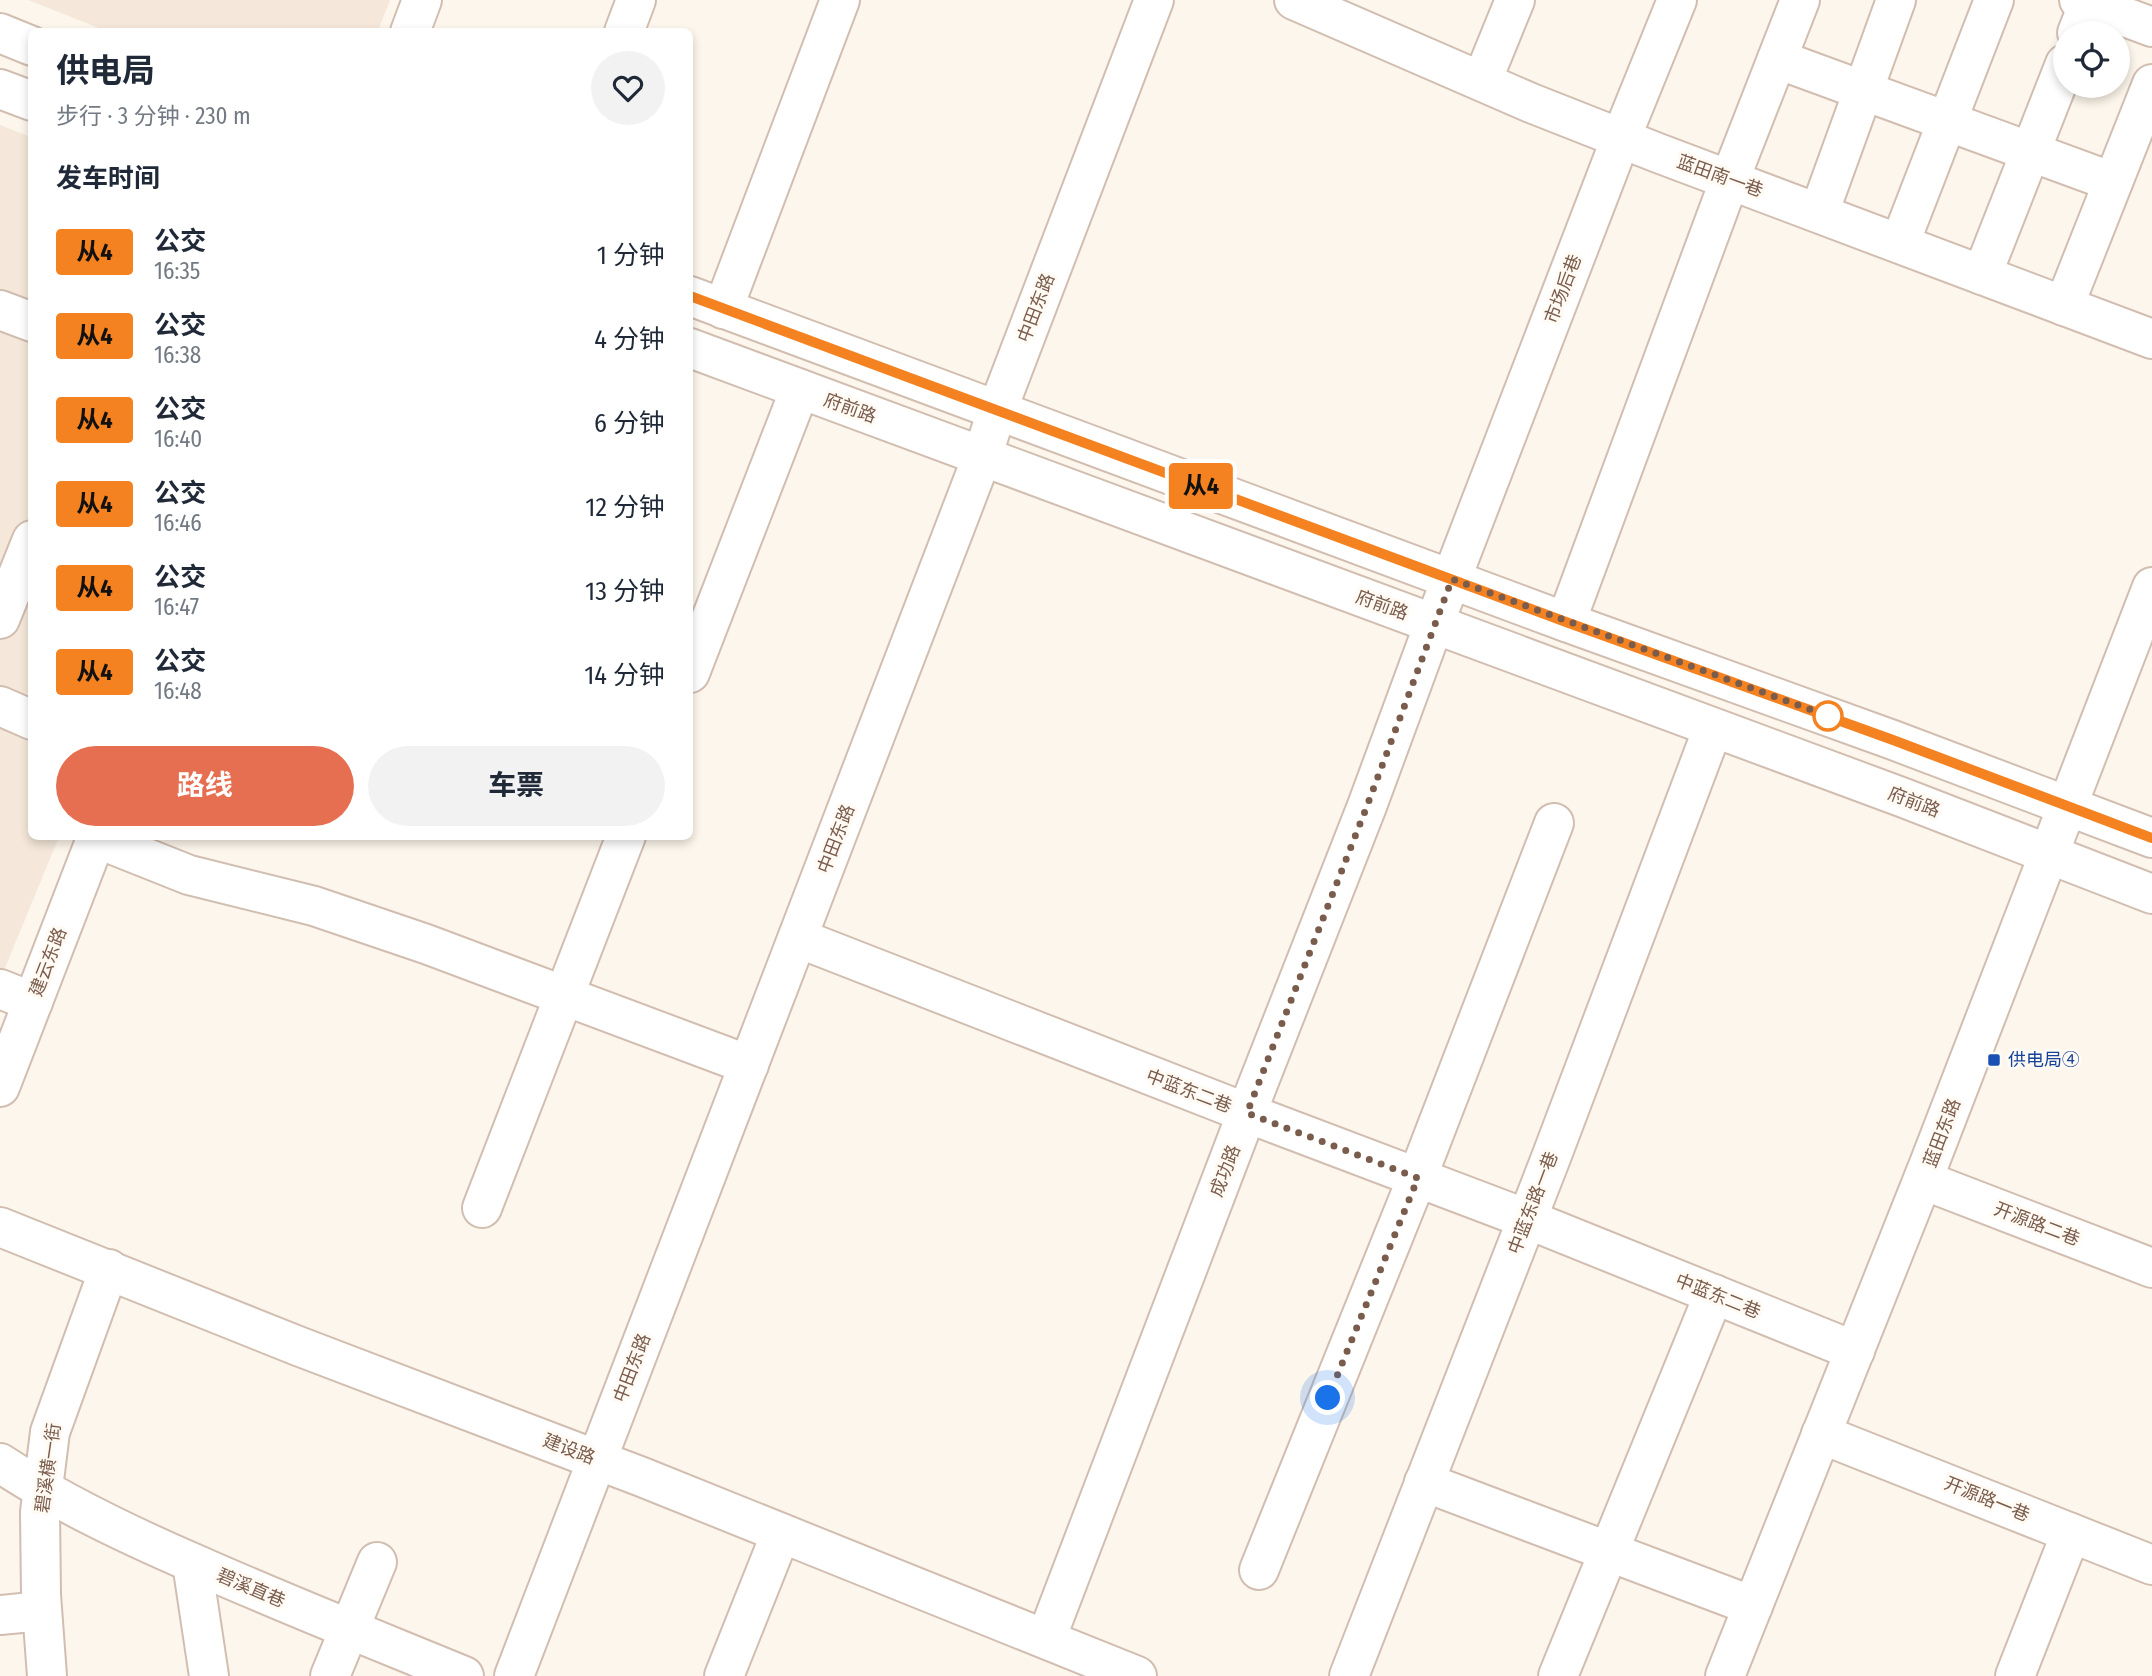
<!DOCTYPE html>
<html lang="zh">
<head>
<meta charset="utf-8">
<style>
	:root { --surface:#fff; --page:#f2f2f3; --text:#1f2937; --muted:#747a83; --accent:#e76f51 }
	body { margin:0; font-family:"Fira Sans Condensed","Noto Sans SC",sans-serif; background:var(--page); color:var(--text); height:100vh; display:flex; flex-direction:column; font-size:26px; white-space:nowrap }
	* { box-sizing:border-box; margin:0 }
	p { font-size:23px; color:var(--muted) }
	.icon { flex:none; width:38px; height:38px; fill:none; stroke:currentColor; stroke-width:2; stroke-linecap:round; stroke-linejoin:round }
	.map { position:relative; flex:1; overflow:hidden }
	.drawer { position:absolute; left:28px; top:28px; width:665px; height:812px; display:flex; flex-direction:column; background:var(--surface); border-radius:10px; box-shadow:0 4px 10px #0003 }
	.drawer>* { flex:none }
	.badge { padding:0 14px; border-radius:5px; font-size:24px; line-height:46px }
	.fabs { position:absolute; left:2053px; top:21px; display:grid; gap:14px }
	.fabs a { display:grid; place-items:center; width:77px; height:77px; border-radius:50%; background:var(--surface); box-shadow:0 4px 10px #0003; font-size:35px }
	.you { position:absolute; width:35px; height:35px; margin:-18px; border:5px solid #fff; border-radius:50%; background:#1a73e8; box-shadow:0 0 0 10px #1a73e833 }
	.map>.badge { position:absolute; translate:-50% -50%; box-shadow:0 0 0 4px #fff }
	h2 { padding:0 28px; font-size:26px; line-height:63px }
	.round { display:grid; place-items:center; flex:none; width:74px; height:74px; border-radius:37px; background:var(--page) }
	.head { display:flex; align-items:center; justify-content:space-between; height:119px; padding:0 28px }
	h1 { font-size:33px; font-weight:700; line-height:52px }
	.cta { display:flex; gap:14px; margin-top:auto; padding:14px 28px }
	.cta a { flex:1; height:80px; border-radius:42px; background:var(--accent); color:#fff; font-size:28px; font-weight:700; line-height:80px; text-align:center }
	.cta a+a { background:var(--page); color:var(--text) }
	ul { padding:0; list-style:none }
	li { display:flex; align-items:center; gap:21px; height:84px; padding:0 28px }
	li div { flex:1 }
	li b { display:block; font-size:26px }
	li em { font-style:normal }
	li .badge { min-width:77px; font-weight:700; text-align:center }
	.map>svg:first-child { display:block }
	.residential { fill:#f5e8da }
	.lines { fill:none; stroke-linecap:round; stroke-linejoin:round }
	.minor-casing { stroke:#d1beb0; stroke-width:42 }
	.minor { stroke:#fff; stroke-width:38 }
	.line-casing { stroke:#fff; stroke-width:16 }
	.line { stroke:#f58220; stroke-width:10 }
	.walk { stroke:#7a5c4d; stroke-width:7; stroke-dasharray:0 12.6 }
	.stop-dot { fill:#fff; stroke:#f58220; stroke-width:3.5 }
	.transit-dot { fill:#1a4fb4; stroke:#fffaf3; stroke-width:2.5 }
	.labels { text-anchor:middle; stroke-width:6; stroke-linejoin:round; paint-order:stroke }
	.street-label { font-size:18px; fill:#7a5c4d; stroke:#fffaf3 }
	.transit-label { font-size:18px; fill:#164399; stroke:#fffaf3; text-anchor:start }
</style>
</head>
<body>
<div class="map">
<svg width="2152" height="1676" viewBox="0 0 2152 1676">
	<rect width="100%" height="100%" fill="#fdf6ec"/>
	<g class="residential">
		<polygon points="28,0 390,0 378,31 109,32"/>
		<polygon points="0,125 31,137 32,836 59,837 0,980"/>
	</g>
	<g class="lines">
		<defs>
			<g id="minor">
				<polyline points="1294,0 1531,103 1658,153 2152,339"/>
				<polyline points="2079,0 2152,27"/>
				<polyline points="410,32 422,0"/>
				<polyline points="624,32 636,0"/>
				<polyline points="0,33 32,46"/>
				<polyline points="2077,33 2090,0"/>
				<polyline points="1777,59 2113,182"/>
				<polyline points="1482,81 1515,0"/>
				<polyline points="0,89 32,101"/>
				<polyline points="1819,213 1896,0"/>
				<polyline points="1900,243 1994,0"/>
				<polyline points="1982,275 2065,64"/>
				<polyline points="690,296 1566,622 1893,740 2152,838"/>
				<polyline points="2064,306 2152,84"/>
				<polyline points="723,309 840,0"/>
				<polyline points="0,310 32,322"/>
				<polyline points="690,348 1904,798 2152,894"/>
				<polyline points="0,619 32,540"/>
				<polyline points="1566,622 1730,179 1800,0"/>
				<polyline points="690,673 800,389"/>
				<polyline points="0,706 32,720"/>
				<polyline points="96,838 189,875 314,906 426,944 749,1065"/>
				<polyline points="798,938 1247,1113 1527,1219 1855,1351"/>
				<polyline points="0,989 33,1002"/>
				<polyline points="0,1087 97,836"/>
				<polyline points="1923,1180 2152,1268"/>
				<polyline points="482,1208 626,836"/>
				<polyline points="0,1227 298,1346 642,1477 1137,1676"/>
				<polyline points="1821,1434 2152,1565"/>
				<path d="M 0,1463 C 61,1503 126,1534 193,1563 C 283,1603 374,1639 464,1676"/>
				<polyline points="1424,1482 1753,1606"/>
				<polyline points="192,1563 209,1676"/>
				<polyline points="1259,1570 1417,1178 1554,823"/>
				<polyline points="0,1615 42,1611"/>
				<polyline points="1046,1639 1256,1089 1367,806 1434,624 1621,138 1677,0"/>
				<polyline points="47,1676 41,1595 40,1512 50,1432 109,1269"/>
				<polyline points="330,1676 377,1562"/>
				<polyline points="514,1676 982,457 997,411 1154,0"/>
				<polyline points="724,1676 781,1533"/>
				<polyline points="1349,1676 1552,1155 1713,728"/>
				<polyline points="1558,1676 1714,1294"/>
				<polyline points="1725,1676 1929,1164 2152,587"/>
				<polyline points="2015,1676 2071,1533"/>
			</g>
		</defs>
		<use href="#minor" class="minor-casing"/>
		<use href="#minor" class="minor"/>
	</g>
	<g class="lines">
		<defs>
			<polyline id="line" points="690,296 1566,622 1893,740 2152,838"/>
		</defs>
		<use href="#line" class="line-casing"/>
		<use href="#line" class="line"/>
		<polyline class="walk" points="1328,1398 1418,1178 1247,1113 1367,806 1452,579 1828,716"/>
	</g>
	<circle class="stop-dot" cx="1828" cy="716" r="14"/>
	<rect class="transit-dot" x="1987" y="1053" width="14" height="14" rx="3.5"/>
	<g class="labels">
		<g class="street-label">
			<text transform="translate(1720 176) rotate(20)" y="6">蓝田南一巷</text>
			<text transform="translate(1563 289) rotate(-69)" y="6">市场后巷</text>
			<text transform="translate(1036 308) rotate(-69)" y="6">中田东路</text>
			<text transform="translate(850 408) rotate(20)" y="6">府前路</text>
			<text transform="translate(1382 605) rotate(20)" y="6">府前路</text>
			<text transform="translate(1914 802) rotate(21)" y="6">府前路</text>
			<text transform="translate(836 839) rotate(-69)" y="6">中田东路</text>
			<text transform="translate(48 962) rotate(-69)" y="6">建云东路</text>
			<text transform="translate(1189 1091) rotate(21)" y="6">中蓝东二巷</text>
			<text transform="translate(1942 1133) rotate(-69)" y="6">蓝田东路</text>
			<text transform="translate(1225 1171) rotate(-69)" y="6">成功路</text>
			<text transform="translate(1533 1203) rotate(-69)" y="6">中蓝东路一巷</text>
			<text transform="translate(2037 1224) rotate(21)" y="6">开源路二巷</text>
			<text transform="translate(1718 1296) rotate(22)" y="6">中蓝东二巷</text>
			<text transform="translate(632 1368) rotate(-69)" y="6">中田东路</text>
			<text transform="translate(569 1449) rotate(21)" y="6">建设路</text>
			<text transform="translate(48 1468) rotate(-82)" y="6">碧溪横一街</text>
			<text transform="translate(1987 1499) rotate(22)" y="6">开源路一巷</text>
			<text transform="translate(251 1588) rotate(23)" y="6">碧溪直巷</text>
		</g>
		<g class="transit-label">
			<text x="2008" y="1066">供电局④</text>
		</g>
	</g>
</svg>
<div class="fabs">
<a><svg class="icon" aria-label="locate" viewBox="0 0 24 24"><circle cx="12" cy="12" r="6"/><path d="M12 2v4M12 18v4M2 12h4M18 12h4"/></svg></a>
</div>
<div class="you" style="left:1328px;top:1398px"></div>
<b class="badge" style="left:1201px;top:486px;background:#f58220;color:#111">从4</b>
<section class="drawer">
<div class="head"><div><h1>供电局</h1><p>步行 · 3 分钟 · 230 m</p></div><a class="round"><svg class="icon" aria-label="heart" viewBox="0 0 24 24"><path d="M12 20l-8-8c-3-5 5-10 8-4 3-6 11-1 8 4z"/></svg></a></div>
<h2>发车时间</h2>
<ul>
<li><span class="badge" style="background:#f58220;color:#111">从4</span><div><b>公交</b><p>16:35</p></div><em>1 分钟</em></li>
<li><span class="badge" style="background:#f58220;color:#111">从4</span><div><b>公交</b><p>16:38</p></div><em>4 分钟</em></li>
<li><span class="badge" style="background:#f58220;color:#111">从4</span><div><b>公交</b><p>16:40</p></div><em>6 分钟</em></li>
<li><span class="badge" style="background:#f58220;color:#111">从4</span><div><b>公交</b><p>16:46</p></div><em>12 分钟</em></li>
<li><span class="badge" style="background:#f58220;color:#111">从4</span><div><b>公交</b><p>16:47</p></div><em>13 分钟</em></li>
<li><span class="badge" style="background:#f58220;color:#111">从4</span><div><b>公交</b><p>16:48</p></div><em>14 分钟</em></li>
</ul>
<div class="cta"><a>路线</a><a>车票</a></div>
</section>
</div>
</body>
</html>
